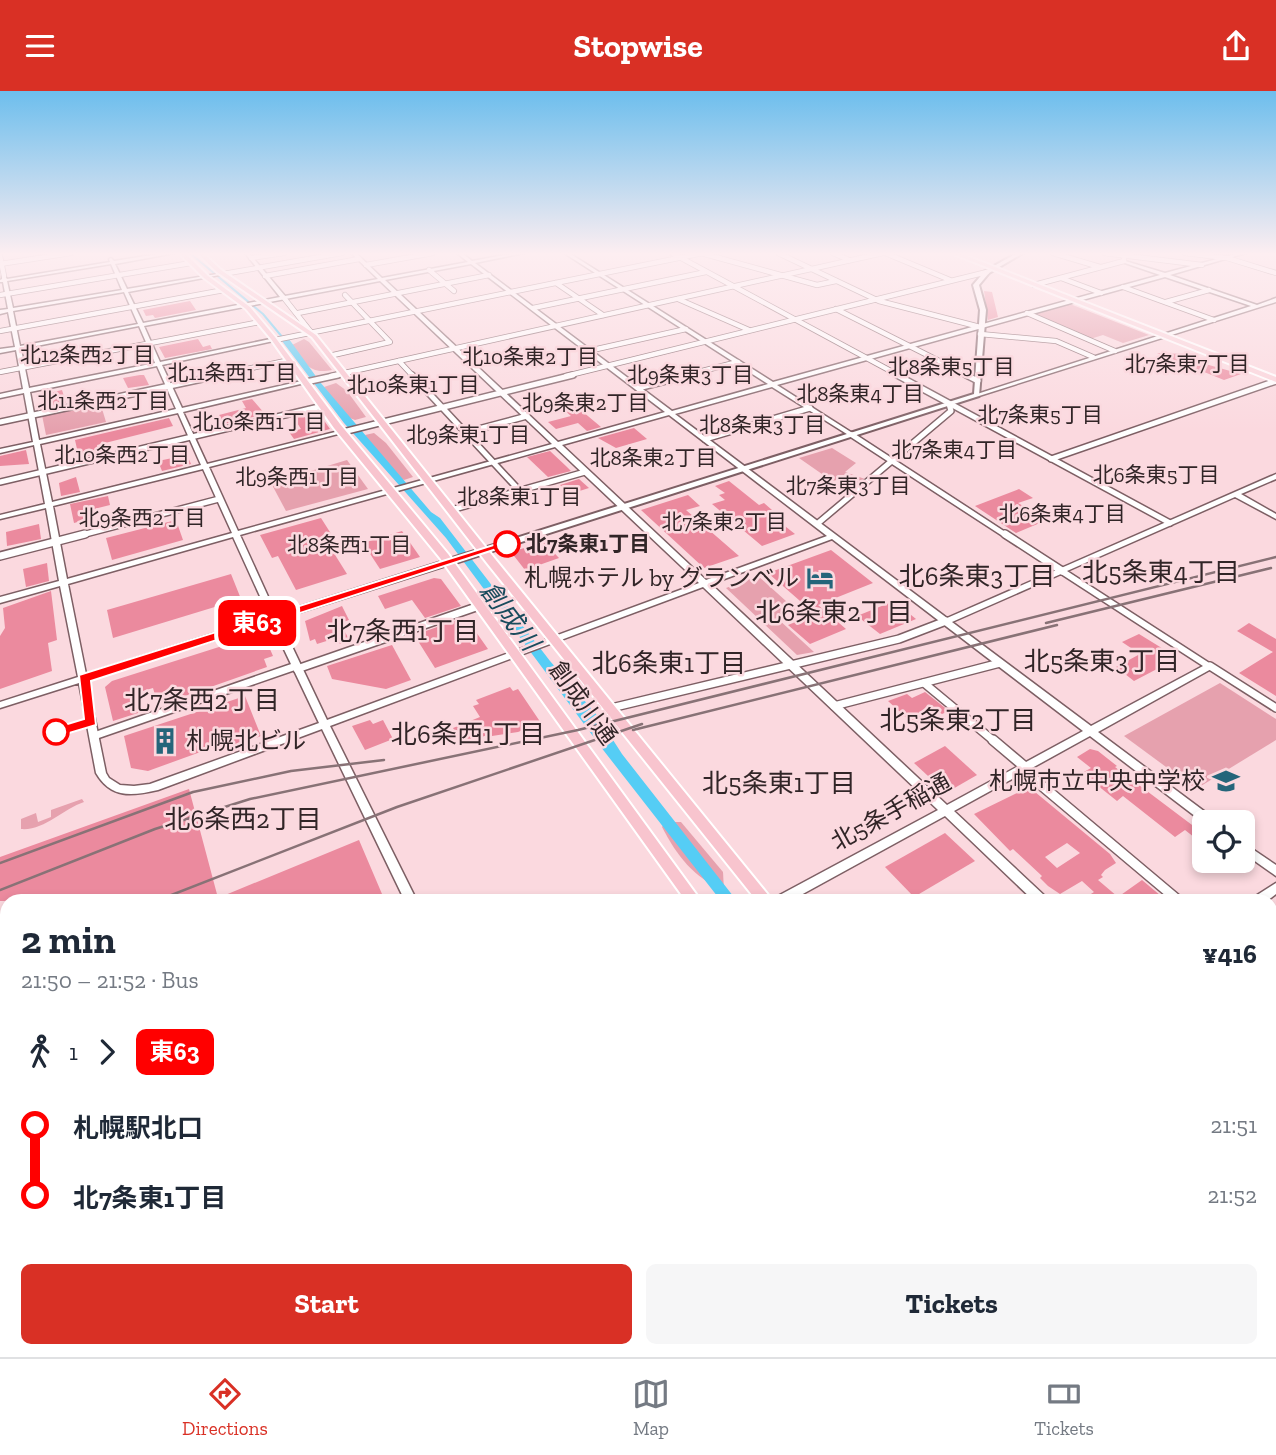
<!DOCTYPE html>
<html lang="en">
<head>
<meta charset="utf-8">
<style>
	:root { --surface:#fff; --page:#f6f6f7; --text:#1f2937; --muted:#747a83; --line:#e0e1e3; --accent:#d93025 }
	body { margin:0; font-family:"Zilla Slab","Noto Sans JP",serif; background:var(--page); color:var(--text); height:100vh; display:flex; flex-direction:column; font-size:26px; white-space:nowrap }
	* { box-sizing:border-box; margin:0 }
	p { font-size:23px; color:var(--muted) }
	.icon { flex:none; width:38px; height:38px; fill:none; stroke:currentColor; stroke-width:2; stroke-linecap:round; stroke-linejoin:round }
	.map { position:relative; flex:1; overflow:hidden }
	.side { position:absolute; left:0px; top:803px; width:1278px; height:464px; display:flex; flex-direction:column; background:var(--surface); border-radius:21px 21px 0 0; box-shadow:0 4px 10px #0003 }
	.side>* { flex:none }
	.badge { padding:0 14px; border-radius:10px; font-size:24px; line-height:46px }
	.controls { position:absolute; left:1192px; top:719px; display:grid; gap:14px }
	.controls a { display:grid; place-items:center; width:63px; height:63px; border-radius:10px; background:var(--surface); box-shadow:0 4px 10px #0003; font-size:35px }
	.map>.badge { position:absolute; translate:-50% -50%; box-shadow:0 0 0 4px #fff }
	.legs { display:flex; align-items:center; gap:10px; height:77px; padding:0 21px; font-size:23px }
	.legs p { margin-inline-start:auto }
	.summary { display:flex; align-items:center; justify-content:space-between; height:119px; padding:0 21px }
	h1 { font-size:38px; font-weight:700; line-height:52px }
	.button { display:flex; gap:14px; margin-top:auto; padding:14px 21px }
	.button a { flex:1; height:80px; border-radius:10px; background:var(--accent); color:#fff; font-size:28px; font-weight:700; line-height:80px; text-align:center }
	.button a+a { background:var(--page); color:var(--text) }
	ul { padding:0 21px; list-style:none }
	li { display:flex; align-items:center; gap:24px; height:70px; font-size:26px }
	li i { display:grid; place-items:center; width:10px; height:100%; margin:0 9px; background:currentColor }
	li i::after { content:''; width:18px; height:18px; margin:-9px; border:5px solid; border-radius:50%; background:var(--surface) }
	li p { margin-inline-start:auto }
	li:first-child i { background:linear-gradient(#0000 50%,currentColor 0) }
	li:last-child i { background:linear-gradient(currentColor 50%,#0000 0) }
	header { display:flex; justify-content:space-between; align-items:center; height:91px; padding:0 21px; background:var(--accent); color:#fff; font-size:32px; font-weight:700 }
	.menu { display:flex; justify-content:space-around; align-items:center; height:98px; border-top:2px solid var(--line); background:var(--surface); font-size:19px; color:var(--muted) }
	.menu a { display:grid; justify-items:center; gap:4px }
	.menu .selected { color:var(--accent) }
	.map>svg:first-child { display:block }
	.green { fill:#e6a1ae }
	.water { fill:#55cdf5 }
	.lines { fill:none; stroke-linecap:round; stroke-linejoin:round }
	.stream { stroke:#55cdf5; stroke-width:2 }
	.building { fill:#eb8a9e; fill-rule:evenodd }
	.minor-far4-casing { stroke:#7d5f64; stroke-width:6 }
	.minor-far3-casing { stroke:#7d5f64; stroke-width:8 }
	.minor-far2-casing { stroke:#7d5f64; stroke-width:10 }
	.minor-far1-casing { stroke:#7d5f64; stroke-width:12 }
	.minor-casing { stroke:#7d5f64; stroke-width:16 }
	.tertiary-casing { stroke:#7d5f64; stroke-width:3 }
	.secondary-casing { stroke:#7d5f64; stroke-width:4 }
	.primary-casing { stroke:#fff; stroke-width:4 }
	.trunk-casing { stroke:#fff; stroke-width:4 }
	.minor-far4 { stroke:#fff; stroke-width:4.5 }
	.minor-far3 { stroke:#fff; stroke-width:5 }
	.minor-far2 { stroke:#fff; stroke-width:7 }
	.minor-far1 { stroke:#fff; stroke-width:9 }
	.minor { stroke:#fff; stroke-width:12 }
	.tertiary { fill:#fff; fill-rule:evenodd }
	.secondary { fill:#fff; fill-rule:evenodd }
	.primary { fill:#fad3da; fill-rule:evenodd }
	.trunk { fill:#f8c4ce; fill-rule:evenodd }
	.rail { stroke:#887276; stroke-width:2.5 }
	.line-1 { fill:#f00; stroke:#fff; stroke-width:2 }
	.stop-1-dot { fill:#fff; stroke:#f00; stroke-width:3.5 }
	.labels { text-anchor:middle; stroke-width:5; stroke-linejoin:round; paint-order:stroke }
	.far-neighbourhood-label { font-size:21px; fill:#312527; stroke:#fbd9df }
	.far-stop-label { font-size:21px; font-weight:bold; fill:#312527; stroke:#fbd9df; text-anchor:start }
	.poi-label { font-size:24px; fill:#312527; stroke:#fbd9df; text-anchor:end }
	.street-label { font-size:24px; fill:#312527; stroke:#fbd9df }
	.neighbourhood-label { font-size:26px; fill:#312527; stroke:#fbd9df }
	.water-label { font-size:26px; font-style:italic; fill:#1a4c5d; stroke:#fbd9df }
</style>
</head>
<body>
<header><svg class="icon" aria-label="menu" viewBox="0 0 24 24"><path d="M4 6h16M4 12h16M4 18h16"/></svg>Stopwise<svg class="icon" aria-label="share" viewBox="0 0 24 24"><path d="M12 15V3M7 8l5-5 5 5M5 13v7h14v-7"/></svg></header>
<div class="map">
<svg width="1276" height="1266" viewBox="0 0 1276 1266">
	<rect width="100%" height="100%" fill="#fbd9df"/>
	<g class="green">
		<polygon points="1070,213 1149,244 1123,252 1103,244 1090,248 1033,223"/>
		<path d="M 304,248 L 309,251 L 332,279 C 309,284 304,271 292,254 Z"/>
		<polygon points="336,292 347,300 366,326 355,329 342,324 324,296"/>
		<polygon points="100,311 106,331 46,344 42,324"/>
		<polygon points="374,342 386,352 413,386 404,389 388,381 365,344"/>
		<polygon points="832,357 856,372 845,381 865,388 855,395 837,389 832,390 799,367"/>
		<polygon points="347,369 368,398 286,420 271,392"/>
		<polygon points="758,485 796,519 777,527 814,561 797,564 726,497"/>
		<polygon points="1220,592 1276,628 1276,649 1196,698 1124,645"/>
		<path d="M 82,708 L 84,711 C 63,718 44,740 21,738 L 21,728 L 36,722 L 38,731 L 51,726 L 51,719 Z"/>
		<path d="M 665,731 L 681,731 L 723,781 L 724,799 C 694,787 677,765 662,736 Z"/>
	</g>
	<polygon class="water" points="289,248 320,291 431,421 440,427 550,570 597,624 622,663 737,810 721,810 604,660 446,447 344,332 282,250"/>
	<g class="lines">
		<polyline class="stream" points="191,163 263,223 283,247"/>
	</g>
	<g class="building">
		<polygon points="984,200 992,201 998,226 988,229"/>
		<polygon points="190,210 196,219 155,227 153,224 146,225 143,219"/>
		<polygon points="198,248 203,256 210,254 212,258 165,267 159,256"/>
		<polygon points="1157,262 1187,263 1191,269 1241,283 1224,289"/>
		<polygon points="140,284 144,284 149,294 128,297 123,287"/>
		<polygon points="62,299 66,312 44,316 41,304"/>
		<polygon points="252,308 265,323 224,333 219,324 246,317 242,310"/>
		<polygon points="570,310 601,336 587,340 578,332 556,338 548,331 571,325 557,313"/>
		<polygon points="304,325 309,332 323,328 330,338 294,348 289,341 301,338 294,327"/>
		<polygon points="169,327 173,335 97,354 99,362 79,367 75,349"/>
		<polygon points="634,337 647,348 616,357 598,347"/>
		<polygon points="26,359 29,373 0,375 0,365"/>
		<polygon points="550,360 567,376 571,380 548,386 527,366"/>
		<polygon points="187,364 191,373 162,380 158,370"/>
		<polygon points="76,386 80,401 61,405 59,392"/>
		<polygon points="579,388 589,397 570,403 560,394"/>
		<polygon points="729,390 759,414 764,412 772,419 767,421 795,443 762,455 712,413 725,409 719,404 725,402 715,395"/>
		<polygon points="1019,398 1033,407 1018,412 1047,429 1016,442 975,415"/>
		<polygon points="688,404 700,415 686,419 739,465 704,477 641,419"/>
		<polygon points="108,405 110,414 94,418 96,426 74,432 70,413"/>
		<polygon points="321,427 335,449 327,451 347,483 296,499 278,465 272,467 260,444"/>
		<polygon points="176,429 183,449 112,469 106,447"/>
		<polygon points="39,433 41,448 7,455 6,441"/>
		<polygon points="402,440 420,466 380,478 363,452"/>
		<polygon points="544,451 559,467 525,479 511,461"/>
		<polygon points="831,459 873,492 818,514 846,538 810,553 788,534 815,523 768,482"/>
		<polygon points="47,472 49,490 26,496 23,478"/>
		<polygon points="231,483 241,508 113,547 107,519"/>
		<polygon points="434,487 441,488 461,515 425,527 412,509 385,518 378,505"/>
		<polygon points="51,500 57,549 48,552 52,580 0,598 0,545 5,537 3,517"/>
		<polygon points="894,510 916,528 880,543 857,525"/>
		<polygon points="342,515 349,529 340,532 350,550 340,553 336,547 317,553 315,548 310,550 305,530"/>
		<polygon points="457,529 460,534 469,531 488,558 435,577 418,550 427,546 423,541"/>
		<polygon points="1249,532 1276,548 1276,605 1239,582 1273,561 1237,540"/>
		<polygon points="263,542 273,565 264,568 267,576 168,611 166,607 157,611 153,597 136,602 140,618 138,622 113,630 105,596 112,590"/>
		<polygon points="1139,543 1178,567 1134,590 1116,576 1140,563 1122,551"/>
		<polygon points="392,554 411,589 386,598 332,588 327,575"/>
		<polygon points="510,596 513,600 518,598 541,632 518,641 492,645 491,643 462,652 453,637 480,626 473,615 479,613 476,609"/>
		<polygon points="925,601 949,620 942,623 939,621 913,633 888,610 907,603 912,607"/>
		<polygon points="245,605 261,645 219,661 217,655 148,680 131,677 124,645"/>
		<polygon points="370,629 373,633 383,629 393,648 365,659 352,635"/>
		<polygon points="945,655 977,684 951,699 941,697 914,672"/>
		<polygon points="1090,658 1098,660 1117,675 1115,676 1204,743 1204,754 1185,739 1175,746 1123,705 1117,710 1082,682 1091,677 1077,666"/>
		<path d="M 1029,696 L 1110,763 L 1116,772 L 1105,779 L 1101,784 L 1103,786 L 1098,789 L 1118,806 L 1142,789 L 1167,810 L 1080,810 L 1094,801 L 1082,790 L 1060,803 L 1048,795 L 1040,787 L 1042,785 L 1013,758 L 1010,760 L 974,723 ZM 1067,752 L 1080,762 L 1057,777 L 1045,766 Z"/>
		<polygon points="189,698 218,807 359,749 385,810 0,810 0,766"/>
		<polygon points="945,742 975,770 914,806 885,776"/>
	</g>
	<g class="lines">
		<defs>
			<g id="minor-far4">
				<polyline points="672,162 900,285"/>
				<polyline points="701,162 817,194 836,190"/>
				<polyline points="778,162 879,210 980,236"/>
				<polyline points="833,162 849,169"/>
				<polyline points="885,162 950,189"/>
				<polyline points="1053,162 1100,176"/>
				<polyline points="1104,162 1202,174"/>
				<polyline points="1185,162 1226,167"/>
				<polyline points="0,165 4,185"/>
				<polyline points="251,167 284,162"/>
				<polyline points="1227,167 1276,182"/>
				<polyline points="0,173 71,162"/>
				<polyline points="366,174 433,162"/>
				<polyline points="429,179 454,200"/>
				<polyline points="223,183 342,162"/>
				<polyline points="265,185 359,168"/>
				<polyline points="1061,187 1101,202"/>
				<polyline points="556,192 603,224"/>
				<polyline points="1034,194 1124,170 1124,165"/>
				<polyline points="1123,196 1214,229"/>
				<polyline points="0,204 191,172"/>
				<polyline points="284,207 314,245"/>
				<polyline points="678,208 749,239"/>
				<polyline points="1166,211 1209,199"/>
				<polyline points="533,217 706,181"/>
				<polyline points="836,218 969,285"/>
				<polyline points="298,222 489,184"/>
				<polyline points="1027,222 1115,260"/>
				<polyline points="0,240 224,199"/>
				<polyline points="980,243 1056,250 1093,266"/>
				<polyline points="275,249 703,162"/>
				<polyline points="588,260 686,238"/>
				<polyline points="329,265 390,251 345,204"/>
				<polyline points="399,270 413,285"/>
				<polyline points="0,281 260,231"/>
				<polyline points="213,285 290,269"/>
				<polyline points="331,285 883,162"/>
				<polyline points="566,285 987,181"/>
				<polyline points="682,285 738,271"/>
			</g>
			<g id="minor-far3">
				<polyline points="412,284 519,399"/>
				<polyline points="897,284 1170,432"/>
				<polyline points="966,284 978,290"/>
				<polyline points="306,291 338,284"/>
				<polyline points="638,297 689,284"/>
				<polyline points="0,331 221,284"/>
				<polyline points="343,341 573,284"/>
				<polyline points="467,341 527,325"/>
				<polyline points="852,344 1007,445"/>
				<polyline points="705,348 810,317"/>
				<polyline points="1051,368 1276,290"/>
				<polyline points="0,391 323,315"/>
				<polyline points="451,419 585,381"/>
				<polyline points="817,433 951,320 949,313"/>
				<polyline points="78,445 219,408"/>
			</g>
			<g id="minor-far2">
				<polyline points="1005,443 1062,480"/>
				<polyline points="0,465 85,443"/>
				<polyline points="1210,575 1276,617"/>
				<polyline points="297,578 479,515"/>
				<polyline points="924,592 995,651"/>
				<polyline points="834,615 1000,572"/>
				<polyline points="611,617 899,548 946,530"/>
				<polyline points="94,645 296,575"/>
			</g>
			<g id="minor-far1">
				<polyline points="993,649 1025,676"/>
				<polyline points="1022,678 1179,810"/>
				<polyline points="1270,887 1276,892"/>
			</g>
			<polyline id="minor" points="816,1260 820,1266"/>
			<g id="tertiary">
				<path d="M 164,162 L 175,162 L 115,173 L 127,198 L 223,182 L 225,183 L 128,201 L 143,232 L 280,206 L 245,162 L 249,162 L 285,205 L 378,188 L 351,162 L 356,162 L 382,187 L 468,171 L 457,162 L 462,162 L 472,170 L 515,162 L 524,162 L 475,172 L 672,320 L 768,293 L 564,162 L 569,162 L 773,291 L 1160,184 L 1122,171 L 1122,169 L 1165,182 L 1239,162 L 1246,162 L 1170,184 L 1257,214 L 1276,207 L 1276,211 L 979,305 L 974,304 L 1251,215 L 1165,186 L 777,294 L 854,343 L 854,345 L 850,345 L 772,296 L 675,323 L 947,527 L 1276,383 L 1276,388 L 1241,403 L 1276,423 L 1276,428 L 1235,406 L 1067,480 L 1214,575 L 1213,577 L 1098,641 L 1216,729 L 1217,732 L 1204,732 L 1090,645 L 954,720 L 1046,806 L 1048,810 L 1034,810 L 945,725 L 790,810 L 774,810 L 776,806 L 938,719 L 703,496 L 330,635 L 417,810 L 405,810 L 322,638 L 158,699 C 132,705 111,708 96,682 L 79,592 L 0,617 L 0,611 L 78,586 L 60,495 L 0,512 L 0,506 L 59,490 L 46,417 L 0,428 L 0,424 L 45,413 L 34,354 L 0,362 L 0,358 L 33,351 L 24,302 L 0,307 L 0,303 L 23,298 L 16,259 L 0,262 L 0,258 L 15,256 L 8,221 L 0,223 L 0,219 L 8,218 L 3,191 L 0,191 L 0,189 L 2,188 L 2,185 L 4,184 L 7,188 L 110,171 L 109,168 L 111,167 L 114,170 ZM 111,173 L 122,199 L 13,217 L 7,190 ZM 471,173 L 665,321 L 558,351 L 385,189 ZM 380,190 L 552,353 L 238,440 L 209,376 L 346,341 L 343,339 L 207,373 L 183,321 L 309,291 L 306,289 L 182,317 L 162,274 L 278,249 L 275,247 L 160,271 L 144,235 ZM 124,201 L 138,233 L 20,255 L 13,220 ZM 139,235 L 155,272 L 29,297 L 21,258 ZM 157,275 L 176,318 L 39,349 L 30,301 ZM 178,322 L 201,374 L 52,411 L 40,353 ZM 669,324 L 827,445 L 706,489 L 562,354 ZM 555,356 L 699,492 L 327,629 L 279,528 L 452,473 L 453,471 L 452,469 L 446,469 L 276,523 L 240,444 ZM 203,378 L 232,442 L 67,488 L 53,415 ZM 233,446 L 269,525 L 86,583 L 68,493 ZM 832,448 L 1083,640 L 947,714 L 711,493 ZM 1061,483 L 1203,575 L 1091,635 L 952,531 ZM 271,531 L 319,632 L 150,693 L 134,695 L 120,694 L 109,687 L 106,682 L 87,589 Z"/>
				<polygon points="1242,751 1276,774 1276,785 1242,761"/>
				<polygon points="1276,792 1276,803 1267,810 1252,810 1254,806"/>
				<polygon points="1270,1018 1276,1021 1276,1037 1270,1034"/>
				<polygon points="7,1220 7,1237 0,1240 0,1223"/>
				<polygon points="214,1260 230,1260 231,1266 215,1266"/>
				<polygon points="611,1260 645,1260 643,1266 613,1266"/>
			</g>
			<polygon id="secondary" points="1017,162 1023,162 989,182 979,194 986,219 979,305 452,473 449,474 445,471 446,469 974,303 980,219 973,194 985,180"/>
			<polygon id="primary" points="951,162 959,162 1276,286 1276,291"/>
			<g id="trunk">
				<polygon points="179,162 185,162 208,185 250,216 275,246 340,333 448,463 701,810 686,810 440,467 334,337 271,248 246,218 204,187"/>
				<polygon points="197,162 203,162 221,179 316,244 495,468 773,810 757,810 487,472 312,246 217,181"/>
				<polygon points="1013,1260 1036,1260 1039,1266 1015,1266"/>
				<polygon points="1113,1260 1136,1260 1139,1266 1115,1266"/>
			</g>
		</defs>
		<use href="#minor-far4" class="minor-far4-casing"/>
		<use href="#minor-far3" class="minor-far3-casing"/>
		<use href="#minor-far2" class="minor-far2-casing"/>
		<use href="#minor-far1" class="minor-far1-casing"/>
		<use href="#minor" class="minor-casing"/>
		<use href="#tertiary" class="tertiary-casing"/>
		<use href="#secondary" class="secondary-casing"/>
		<use href="#primary" class="primary-casing"/>
		<use href="#trunk" class="trunk-casing"/>
		<use href="#minor-far4" class="minor-far4"/>
		<use href="#minor-far3" class="minor-far3"/>
		<use href="#minor-far2" class="minor-far2"/>
		<use href="#minor-far1" class="minor-far1"/>
		<use href="#minor" class="minor"/>
		<use href="#tertiary" class="tertiary"/>
		<use href="#secondary" class="secondary"/>
		<use href="#primary" class="primary"/>
		<use href="#trunk" class="trunk"/>
		<g class="rail">
			<polyline points="1046,532 1271,477"/>
			<polyline points="633,639 1057,534"/>
			<polyline points="0,772 193,701 291,680 384,669"/>
			<polyline points="0,799 155,738 250,708 578,639 1276,466"/>
			<polyline points="156,810 397,716 642,633"/>
			<polyline points="0,875 7,872"/>
		</g>
	</g>
	<linearGradient id="sky" x2="0" y2="1"><stop stop-color="#6dbeed"/><stop offset="0.48" stop-color="#fdeef1"/><stop offset="1" stop-color="#fdeef1" stop-opacity="0"/></linearGradient>
	<rect width="1276" height="339" fill="url(#sky)"/>
	<polygon class="line-1" points="503,451 512,453 91,590 96,634 56,646 49,641 51,638 84,628 79,584"/>
	<defs>
		<symbol id="hotel-bare" viewBox="-9 -9 18 18"><path d="M-6-4.5h1.5V1H6V5H4.5V3h-9V5H-6ZM-4 0a1.8 1.8 0 1 1 3.6 0ZM.5 0V-2.5h3Q6-2.5 6 0Z" fill="#25657a" stroke="#fbd9df" stroke-width="2.5" paint-order="stroke"/></symbol>
		<symbol id="building-bare" viewBox="-9 -9 18 18"><path d="M-4-6H4V6H1V3H-1V6H-4ZM-2.5-4.3h1.7v1.8h-1.7ZM.8-4.3h1.7v1.8H.8ZM-2.5-1h1.7V.8h-1.7ZM.8-1h1.7V.8H.8Z" fill="#25657a" stroke="#fbd9df" stroke-width="2.5" paint-order="stroke"/></symbol>
		<symbol id="school-bare" viewBox="-9 -9 18 18"><path d="M0-5L7-2L0 1L-7-2ZM-4 1L0 2.5L4 1V4Q0 6-4 4Z" fill="#25657a" stroke="#fbd9df" stroke-width="2.5" paint-order="stroke"/></symbol>
	</defs>
	<g fill-rule="evenodd">
		<use href="#hotel-bare" x="801" y="468" width="38" height="38"/>
		<use href="#building-bare" x="146" y="631" width="38" height="38"/>
		<use href="#school-bare" x="1207" y="671" width="38" height="38"/>
	</g>
	<g class="stop-1-dot">
		<circle cx="507" cy="453" r="12"/>
		<circle cx="56" cy="641" r="12"/>
	</g>
	<g class="labels">
		<g class="far-neighbourhood-label">
			<text x="87" y="271">北12条西2丁目</text>
			<text x="530" y="273">北10条東2丁目</text>
			<text x="1187" y="280">北7条東7丁目</text>
			<text x="951" y="283">北8条東5丁目</text>
			<text x="232" y="289">北11条西1丁目</text>
			<text x="690" y="291">北9条東3丁目</text>
			<text x="413" y="301">北10条東1丁目</text>
			<text x="860" y="310">北8条東4丁目</text>
			<text x="103" y="317">北11条西2丁目</text>
			<text x="585" y="319">北9条東2丁目</text>
			<text x="1040" y="331">北7条東5丁目</text>
			<text x="259" y="338">北10条西1丁目</text>
			<text x="762" y="341">北8条東3丁目</text>
			<text x="468" y="351">北9条東1丁目</text>
			<text x="954" y="366">北7条東4丁目</text>
			<text x="122" y="371">北10条西2丁目</text>
			<text x="653" y="374">北8条東2丁目</text>
			<text x="1156" y="391">北6条東5丁目</text>
			<text x="297" y="393">北9条西1丁目</text>
			<text x="848" y="402">北7条東3丁目</text>
			<text x="519" y="413">北8条東1丁目</text>
			<text x="1062" y="430">北6条東4丁目</text>
			<text x="142" y="434">北9条西2丁目</text>
			<text x="724" y="438">北7条東2丁目</text>
			<text x="349" y="461">北8条西1丁目</text>
		</g>
		<g class="far-stop-label">
			<text x="526" y="460">北7条東1丁目</text>
		</g>
		<g class="poi-label">
			<text x="799" y="495">札幌ホテル by グランベル</text>
			<text x="186" y="658" text-anchor="start">札幌北ビル</text>
			<text x="1205" y="698">札幌市立中央中学校</text>
		</g>
		<g class="street-label">
			<text transform="translate(583 612) rotate(54)" y="8">創成川通</text>
			<text transform="translate(891 721) rotate(-29)" y="8">北5条手稲通</text>
		</g>
		<g class="neighbourhood-label">
			<text x="1161" y="490">北5条東4丁目</text>
			<text x="977" y="494">北6条東3丁目</text>
			<text x="834" y="530">北6条東2丁目</text>
			<text x="403" y="549">北7条西1丁目</text>
			<text x="1102" y="579">北5条東3丁目</text>
			<text x="669" y="581">北6条東1丁目</text>
			<text x="202" y="618">北7条西2丁目</text>
			<text x="958" y="638">北5条東2丁目</text>
			<text x="468" y="652">北6条西1丁目</text>
			<text x="779" y="701">北5条東1丁目</text>
			<text x="243" y="737">北6条西2丁目</text>
		</g>
		<g class="water-label">
			<text transform="translate(510 525) rotate(53)" y="9">創成川</text>
		</g>
	</g>
</svg>
<div class="controls">
<a><svg class="icon" aria-label="locate" viewBox="0 0 24 24"><circle cx="12" cy="12" r="6"/><path d="M12 2v4M12 18v4M2 12h4M18 12h4"/></svg></a>
</div>
<b class="badge" style="left:257px;top:532px;background:#f00;color:#fff">東63</b>
<section class="side">
<div class="summary"><div><h1>2 min</h1><p>21:50 – 21:52 · Bus</p></div><b>¥416</b></div>
<div class="legs"><svg class="icon" aria-label="walk" viewBox="0 0 24 24"><circle cx="13" cy="4" r="2"/><path d="M13 8l-2 6 4 7M11 14l-3 7M7 12l3-4h3l4 4"/></svg>1<svg class="icon" aria-label="forward" viewBox="0 0 24 24"><path d="M9 5l7 7-7 7"/></svg><b class="badge" style="background:#f00;color:#fff">東63</b></div>
<ul>
<li><i style="color:#f00"></i><b>札幌駅北口</b><p>21:51</p></li>
<li><i style="color:#f00"></i><b>北7条東1丁目</b><p>21:52</p></li>
</ul>
<div class="button"><a>Start</a><a>Tickets</a></div>
</section>
</div>
<nav class="menu">
<a class="selected"><svg class="icon" aria-label="directions" viewBox="0 0 24 24"><path d="M12 3l9 9-9 9-9-9zM9 14v-3h6M13 9l2 2-2 2"/></svg>Directions</a>
<a><svg class="icon" aria-label="map" viewBox="0 0 24 24"><path d="M3 6l6-2 6 2 6-2v14l-6 2-6-2-6 2zM9 4v14M15 6v14"/></svg>Map</a>
<a><svg class="icon" aria-label="tickets" viewBox="0 0 24 24"><path d="M3 7h18v10H3zM15 7v10"/></svg>Tickets</a>
</nav>
</body>
</html>
